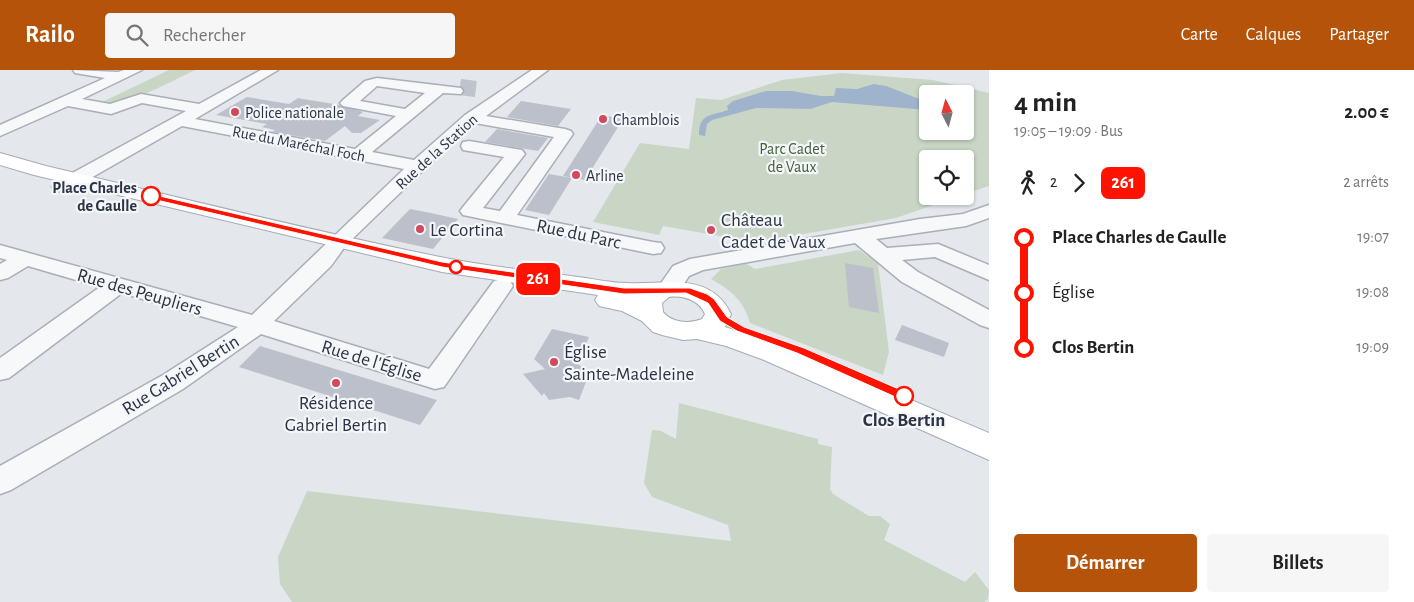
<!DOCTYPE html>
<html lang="fr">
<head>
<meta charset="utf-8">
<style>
	:root { --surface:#fff; --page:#f6f6f6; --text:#222; --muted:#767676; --accent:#b45309 }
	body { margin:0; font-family:"Alegreya Sans",sans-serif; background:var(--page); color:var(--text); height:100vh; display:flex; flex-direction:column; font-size:19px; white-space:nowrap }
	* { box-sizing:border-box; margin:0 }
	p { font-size:16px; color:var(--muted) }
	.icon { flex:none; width:28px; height:28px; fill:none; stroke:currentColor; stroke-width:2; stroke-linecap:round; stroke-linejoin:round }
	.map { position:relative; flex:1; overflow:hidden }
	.drawer { display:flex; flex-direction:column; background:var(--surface); width:425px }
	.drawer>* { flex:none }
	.badge { padding:0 10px; border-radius:8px; font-size:18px; line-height:32px }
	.needle { width:32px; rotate:354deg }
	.buttons { position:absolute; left:919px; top:15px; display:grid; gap:10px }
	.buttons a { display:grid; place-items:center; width:55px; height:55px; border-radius:5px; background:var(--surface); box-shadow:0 1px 4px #0004; font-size:25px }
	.map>.badge { position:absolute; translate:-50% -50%; box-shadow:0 0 0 2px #fff }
	.legs { display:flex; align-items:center; gap:8px; height:55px; padding:0 25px; font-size:16px }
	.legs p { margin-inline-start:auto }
	.summary { display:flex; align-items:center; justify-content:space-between; height:85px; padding:0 25px }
	h1 { font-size:28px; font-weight:700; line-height:38px }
	.primary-button { display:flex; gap:10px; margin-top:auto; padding:10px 25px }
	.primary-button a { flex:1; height:58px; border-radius:5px; background:var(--accent); color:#fff; font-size:20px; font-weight:700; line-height:58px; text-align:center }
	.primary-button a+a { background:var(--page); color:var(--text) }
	ul { padding:0 25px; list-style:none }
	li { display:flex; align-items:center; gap:18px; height:55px; font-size:19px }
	li i { display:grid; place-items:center; width:8px; height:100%; margin:0 6px; background:currentColor }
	li i::after { content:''; width:12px; height:12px; margin:-6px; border:4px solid; border-radius:50%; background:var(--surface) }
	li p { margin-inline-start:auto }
	li:first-child i { background:linear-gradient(#0000 50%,currentColor 0) }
	li:last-child i { background:linear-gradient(currentColor 50%,#0000 0) }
	header { display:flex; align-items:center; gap:30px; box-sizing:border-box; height:70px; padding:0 25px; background:var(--accent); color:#fff }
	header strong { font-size:24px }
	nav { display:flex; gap:28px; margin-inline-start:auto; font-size:18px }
	.search { width:350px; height:45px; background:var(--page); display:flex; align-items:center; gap:12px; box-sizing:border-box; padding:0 18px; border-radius:5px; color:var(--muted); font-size:19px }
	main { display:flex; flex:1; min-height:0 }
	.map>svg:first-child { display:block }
	.green { fill:#c9d6c5; fill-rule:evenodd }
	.water { fill:#9fb4cc }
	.building { fill:#bbc0ca }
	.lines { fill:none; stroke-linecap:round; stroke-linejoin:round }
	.minor-tunnel { stroke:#bfc3cb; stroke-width:16; stroke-dasharray:16 8; stroke-linecap:butt }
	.minor-casing { stroke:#a9aeb7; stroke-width:3 }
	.major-casing { stroke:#a3abb8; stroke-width:2 }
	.minor { fill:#f7f8fa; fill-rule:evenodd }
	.major { fill:#fff; fill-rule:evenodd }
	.line-1 { fill:#ff1300; stroke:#fff }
	.poi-dot { fill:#d1495b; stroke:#f4f6f9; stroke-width:2 }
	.stop-1-dot { fill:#fff; stroke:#ff1300; stroke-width:2.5 }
	.labels { text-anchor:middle; stroke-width:4.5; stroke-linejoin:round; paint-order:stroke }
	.far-poi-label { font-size:16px; fill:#2b3445; stroke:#f4f6f9; text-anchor:start }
	.far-street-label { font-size:16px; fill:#2b3445; stroke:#f4f6f9 }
	.far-park-label { font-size:16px; fill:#3f6138; stroke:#f4f6f9 }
	.far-stop-label { font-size:16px; font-weight:bold; fill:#2b3445; stroke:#f4f6f9; text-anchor:end }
	.poi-label { font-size:19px; fill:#2b3445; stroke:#f4f6f9; text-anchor:start }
	.street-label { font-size:19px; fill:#2b3445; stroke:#f4f6f9 }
	.stop-label { font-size:19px; font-weight:bold; fill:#2b3445; stroke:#f4f6f9 }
</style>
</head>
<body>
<header>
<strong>Railo</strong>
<div class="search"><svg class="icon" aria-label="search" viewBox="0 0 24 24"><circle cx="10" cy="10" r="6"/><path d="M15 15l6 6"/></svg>Rechercher</div>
<nav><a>Carte</a><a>Calques</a><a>Partager</a></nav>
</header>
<main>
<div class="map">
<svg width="989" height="532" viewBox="0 0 989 532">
	<rect width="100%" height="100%" fill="#e4e7ec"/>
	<g class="green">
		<path d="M 169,0 L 195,0 C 170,12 126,37 98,34 Z"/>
		<path d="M 842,3 L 933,10 L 989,23 L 989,116 L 965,124 L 965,89 L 928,89 L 928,126 L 959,126 L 896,148 L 763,171 L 742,170 L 663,156 L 659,165 L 593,152 L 640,73 L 689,79 L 696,28 L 721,30 L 782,10 ZM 928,24 L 965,24 L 965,61 L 928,61 Z"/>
		<path d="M 859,180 L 878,193 L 889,282 L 883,305 L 750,253 C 744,231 731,220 711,209 L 721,199 L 745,193 L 755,199 Z"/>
		<polygon points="679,333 818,369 818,374 832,377 830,419 833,424 869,446 880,446 890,454 884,470 965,512 975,502 989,520 988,529 984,532 292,532 280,514 278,487 307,421 731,471 728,455 652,427 644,413 652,360 661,361 676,369"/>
	</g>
	<path class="water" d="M 874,14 L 886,16 L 927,32 L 927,40 L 832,32 L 810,39 L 756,38 L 712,50 L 707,54 L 705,66 L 699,65 C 699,43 711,46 728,40 L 727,36 L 733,31 L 766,21 L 792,21 L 821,26 L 834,26 L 836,18 L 857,19 Z"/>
	<g class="building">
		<polygon points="247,27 289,34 298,28 303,29 340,35 363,42 358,46 380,50 361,63 352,63 345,56 325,71 272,62 275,60 262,57 267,54 216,45"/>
		<polygon points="521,31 571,39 558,56 507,47"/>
		<polygon points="602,45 623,49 585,110 563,106"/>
		<polygon points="497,59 548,68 538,81 485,72"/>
		<polygon points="549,104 572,108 549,145 525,140"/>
		<polygon points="410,139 426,142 458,149 433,179 382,168"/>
		<polygon points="845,193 873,198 879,243 849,237"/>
		<polygon points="902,255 949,273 944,287 895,270"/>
		<polygon points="552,259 589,267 578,294 589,304 579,330 570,327 549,330 544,323 542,326 523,304 545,299 534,289"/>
		<polygon points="260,276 437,330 420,355 239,297"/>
	</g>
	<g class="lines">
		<polyline class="minor-tunnel" points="460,17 476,19"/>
		<defs>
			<g id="minor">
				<path d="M 73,0 L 118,2 L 124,0 L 142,0 L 82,29 L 110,34 L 141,24 L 199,34 L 261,0 L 278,0 L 195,49 L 355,79 L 396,46 L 343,36 L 340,33 L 343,30 L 365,11 L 377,8 L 461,18 L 463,21 L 461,24 L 443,23 L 372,82 L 414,90 L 465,45 L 532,0 L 548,0 L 486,46 L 565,59 L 571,61 L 573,64 L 517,145 L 653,172 L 661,173 L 664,178 L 661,183 L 653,184 L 463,145 L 460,141 L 463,137 L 504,87 L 463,80 L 461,76 L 463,72 L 469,71 L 516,79 L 522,80 L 525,84 L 483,138 L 500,141 L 554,67 L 475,53 L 464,61 L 346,175 L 331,196 L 274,251 L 429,299 L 494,211 L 502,209 L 510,211 L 513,216 L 444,317 L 435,319 L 261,264 L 183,319 L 11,420 L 0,424 L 0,396 L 163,305 L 238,257 L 122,223 L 9,308 L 0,310 L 0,288 L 100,217 L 28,196 L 8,208 L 0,210 L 0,194 L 7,190 L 0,188 L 0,175 L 252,245 L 404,99 L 182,56 L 68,121 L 54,121 L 52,117 L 54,113 L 186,41 L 142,33 L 111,44 L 68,36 L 0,66 L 0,55 L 105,8 L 75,3 ZM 377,16 L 425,23 L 405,39 L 360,31 Z"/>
				<polygon points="989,135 989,148 966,156 876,169 887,178 938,174 989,195 989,210 935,187 902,190 918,202 989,240 989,258 980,255 902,212 855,173 703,200 689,206 677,224 669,226 661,224 657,219 673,196 690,189 920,149 963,144"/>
			</g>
			<path id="major" d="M 0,83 L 46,96 C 177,127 308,160 440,187 C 483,196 528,200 571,206 C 590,208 609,213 627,213 C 666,215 710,201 731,244 L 725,257 L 784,276 L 989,363 L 989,390 L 764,290 L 726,276 L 697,269 L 683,270 L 662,265 L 653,262 L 642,251 L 622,241 L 599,236 L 595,230 L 598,225 L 442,202 L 34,105 L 0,95 ZM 669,227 C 683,225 699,230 705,244 L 702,249 C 689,254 672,253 663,242 L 662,233 Z"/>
		</defs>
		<use href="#minor" class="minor-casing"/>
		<use href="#major" class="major-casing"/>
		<use href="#minor" class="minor"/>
		<use href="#major" class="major"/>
	</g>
	<polygon class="line-1" points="151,124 442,192 624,218 690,218 707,224 714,229 727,247 744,257 804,278 908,323 909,326 904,330 900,329 797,283 737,261 720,251 708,233 686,223 624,224 442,197 148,128 148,125"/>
	<g class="poi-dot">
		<circle cx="235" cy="42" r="5"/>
		<circle cx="603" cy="49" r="5"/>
		<circle cx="576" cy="105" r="5"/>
		<circle cx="420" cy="159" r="5"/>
		<circle cx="711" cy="160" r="5"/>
		<circle cx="554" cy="292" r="5"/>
		<circle cx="336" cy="313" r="5"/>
	</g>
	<g class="stop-1-dot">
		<circle cx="151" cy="126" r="9"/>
		<circle cx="456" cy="197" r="6"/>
		<circle cx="904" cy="326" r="9"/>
	</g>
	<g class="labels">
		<g class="far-poi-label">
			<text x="245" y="48">Police nationale</text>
			<text x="613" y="55">Chamblois</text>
			<text x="586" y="111">Arline</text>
		</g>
		<g class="far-street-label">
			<text transform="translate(299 73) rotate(11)" y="6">Rue du Maréchal Foch</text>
			<text transform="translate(436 81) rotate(-42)" y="6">Rue de la Station</text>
		</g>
		<g class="far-park-label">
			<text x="792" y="84">Parc Cadet<tspan x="792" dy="18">de Vaux</tspan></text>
		</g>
		<g class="far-stop-label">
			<text x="137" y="123">Place Charles<tspan x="137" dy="18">de Gaulle</tspan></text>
		</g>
		<g class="poi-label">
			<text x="721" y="156">Château<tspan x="721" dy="22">Cadet de Vaux</tspan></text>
			<text x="430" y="166">Le Cortina</text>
			<text x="564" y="288">Église<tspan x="564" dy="22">Sainte-Madeleine</tspan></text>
			<text x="336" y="339" text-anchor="middle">Résidence<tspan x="336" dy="22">Gabriel Bertin</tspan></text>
		</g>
		<g class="street-label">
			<text transform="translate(579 163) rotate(12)" y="7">Rue du Parc</text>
			<text transform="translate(140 221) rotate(16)" y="7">Rue des Peupliers</text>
			<text transform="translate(372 290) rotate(17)" y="7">Rue de l'Église</text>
			<text transform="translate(180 304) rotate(-32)" y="7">Rue Gabriel Bertin</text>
		</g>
		<g class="stop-label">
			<text x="904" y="356">Clos Bertin</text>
		</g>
	</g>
</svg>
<div class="buttons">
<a><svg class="needle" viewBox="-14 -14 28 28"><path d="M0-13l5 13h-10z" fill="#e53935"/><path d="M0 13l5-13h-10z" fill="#767676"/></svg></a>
<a><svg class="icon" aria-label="locate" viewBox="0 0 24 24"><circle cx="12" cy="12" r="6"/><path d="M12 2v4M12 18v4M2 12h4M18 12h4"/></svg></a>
</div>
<b class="badge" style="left:538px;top:209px;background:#ff1300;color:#fff">261</b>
</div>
<section class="drawer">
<div class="summary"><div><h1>4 min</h1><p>19:05 – 19:09 · Bus</p></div><b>2.00 €</b></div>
<div class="legs"><svg class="icon" aria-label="walk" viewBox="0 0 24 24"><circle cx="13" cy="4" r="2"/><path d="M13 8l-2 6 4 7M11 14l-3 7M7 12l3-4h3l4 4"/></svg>2<svg class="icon" aria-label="forward" viewBox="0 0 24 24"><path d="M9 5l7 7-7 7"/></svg><b class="badge" style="background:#ff1300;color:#fff">261</b><p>2 arrêts</p></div>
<ul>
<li><i style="color:#ff1300"></i><b>Place Charles de Gaulle</b><p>19:07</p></li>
<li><i style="color:#ff1300"></i><span>Église</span><p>19:08</p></li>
<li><i style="color:#ff1300"></i><b>Clos Bertin</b><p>19:09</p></li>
</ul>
<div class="primary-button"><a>Démarrer</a><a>Billets</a></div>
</section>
</main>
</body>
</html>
